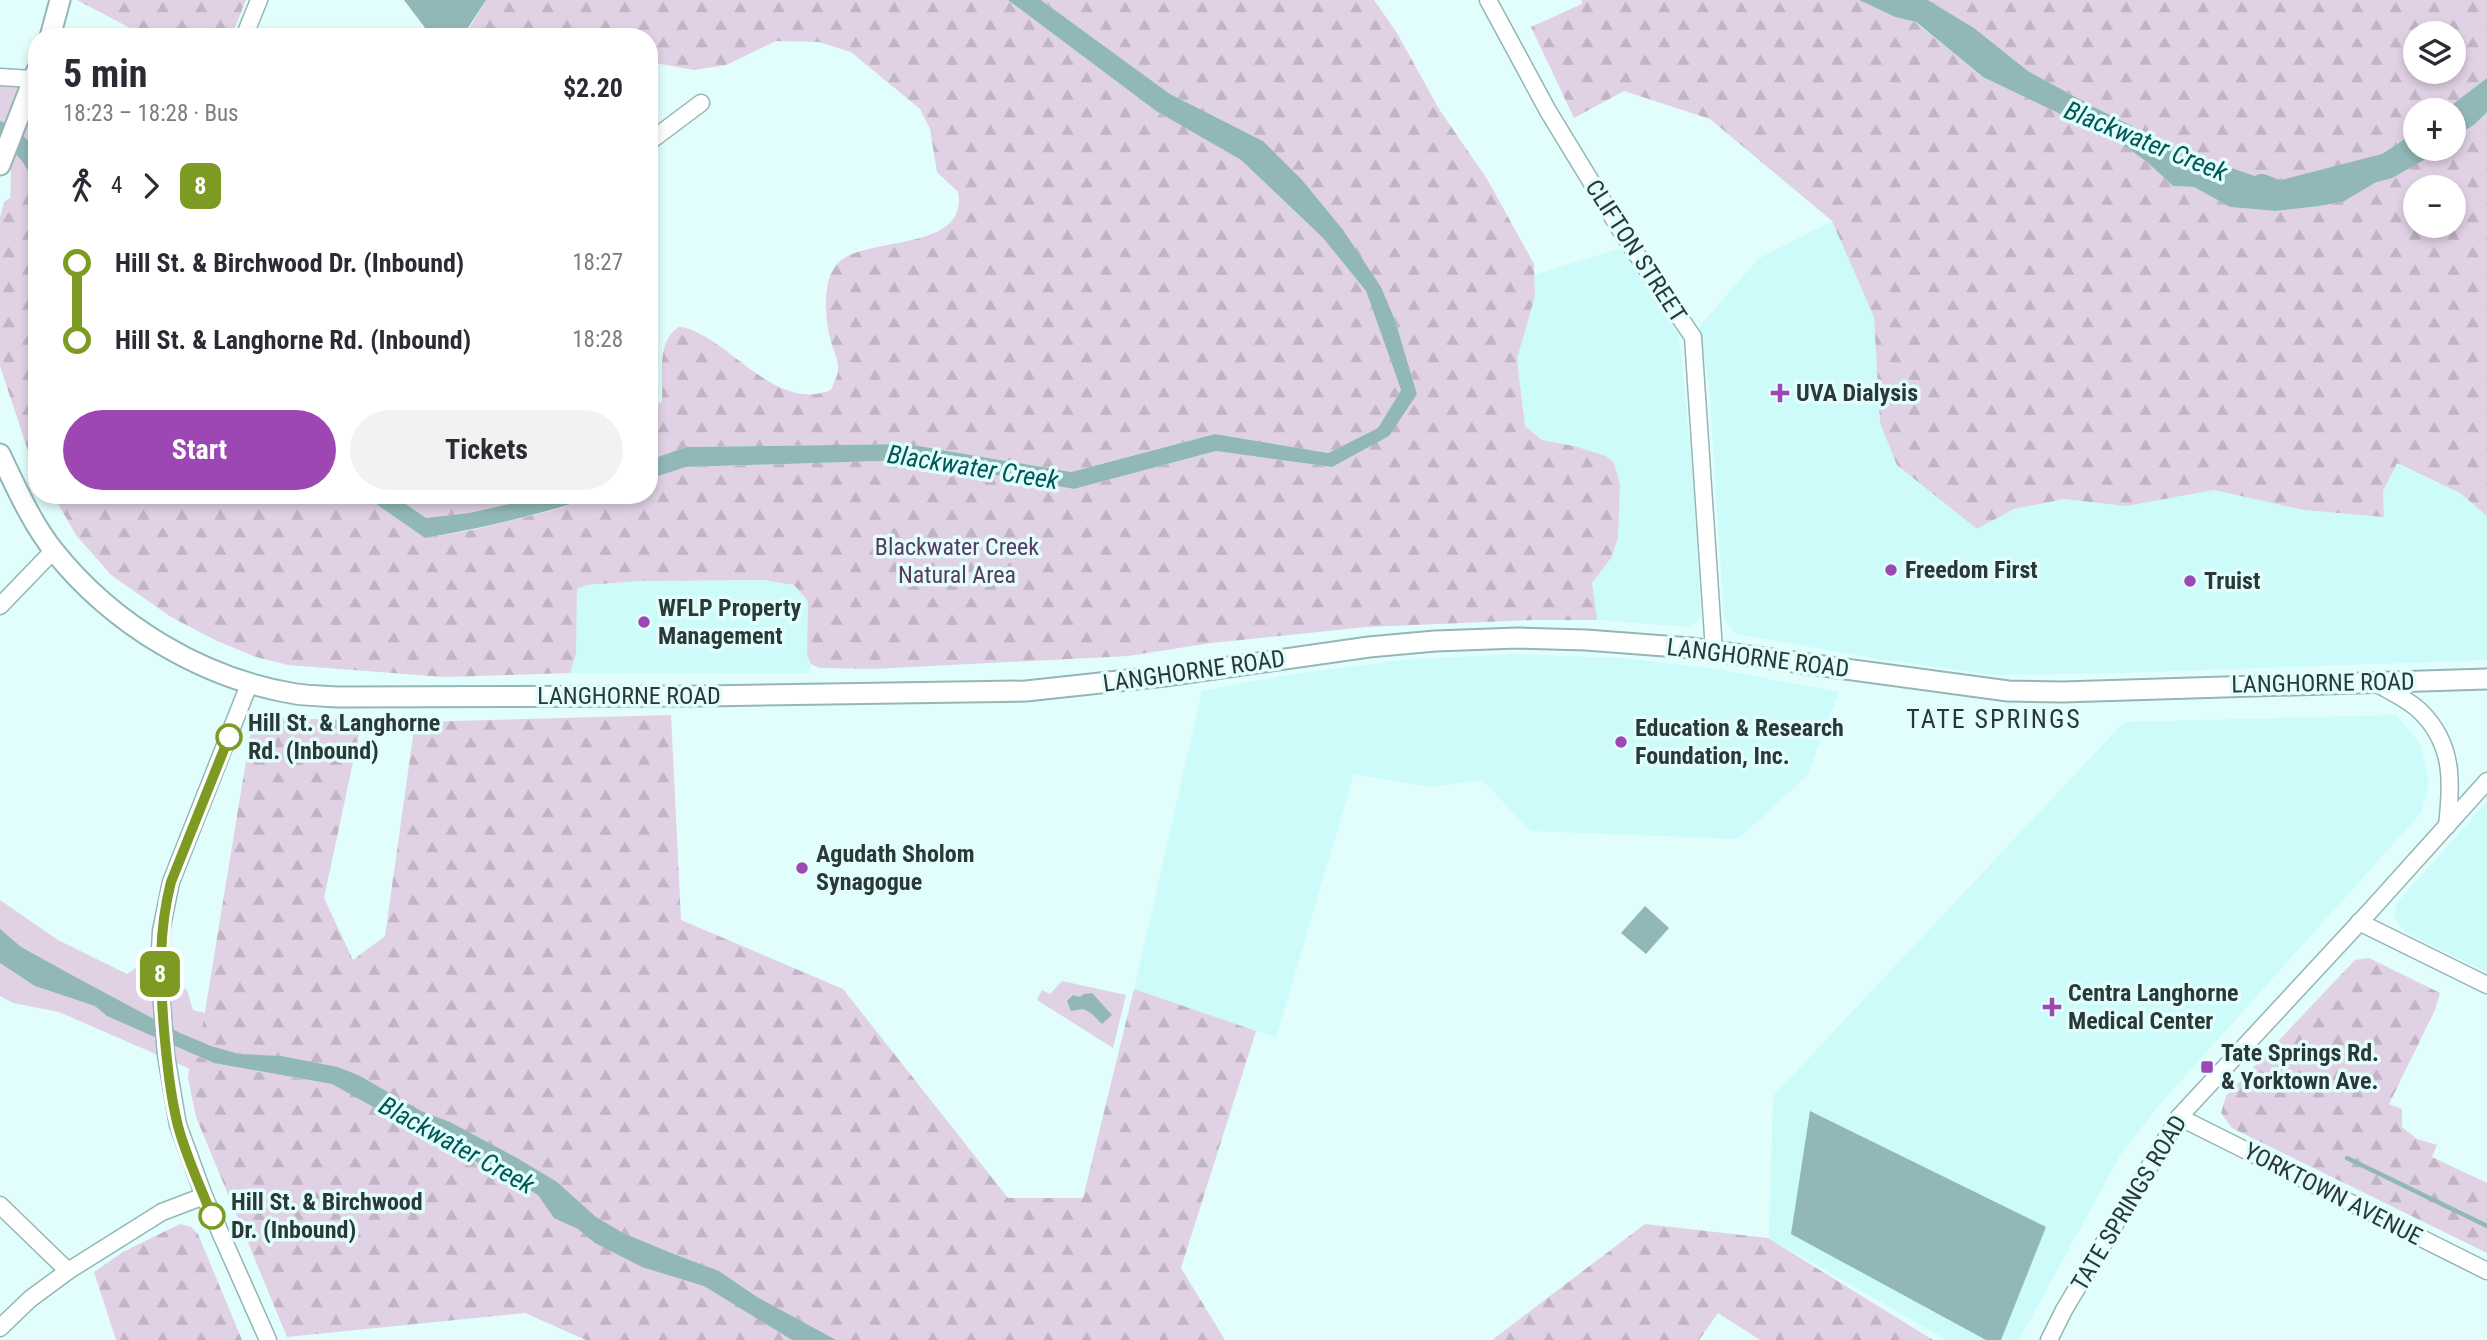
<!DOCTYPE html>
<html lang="en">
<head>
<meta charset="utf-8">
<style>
	:root { --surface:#fff; --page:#f2f2f3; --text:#2b2b33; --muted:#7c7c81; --accent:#9d47b4 }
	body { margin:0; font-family:"Roboto Condensed",sans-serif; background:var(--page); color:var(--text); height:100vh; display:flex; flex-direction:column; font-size:26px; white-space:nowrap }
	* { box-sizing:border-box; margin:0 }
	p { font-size:23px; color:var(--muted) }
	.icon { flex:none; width:38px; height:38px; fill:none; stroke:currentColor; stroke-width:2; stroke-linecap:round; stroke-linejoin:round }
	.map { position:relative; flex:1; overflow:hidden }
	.drawer { position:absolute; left:28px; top:28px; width:630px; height:476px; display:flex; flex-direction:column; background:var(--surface); border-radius:28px; box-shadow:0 4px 10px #0003 }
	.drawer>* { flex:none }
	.badge { padding:0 14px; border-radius:10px; font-size:24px; line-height:46px }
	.tools { position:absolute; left:2403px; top:21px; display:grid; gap:14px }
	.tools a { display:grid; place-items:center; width:63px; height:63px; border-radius:50%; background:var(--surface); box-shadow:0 4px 10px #0003; font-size:35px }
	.map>.badge { position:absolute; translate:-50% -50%; box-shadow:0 0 0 4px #fff }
	.legs { display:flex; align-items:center; gap:10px; height:77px; padding:0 35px; font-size:23px }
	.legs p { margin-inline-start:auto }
	.headline { display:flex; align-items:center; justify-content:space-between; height:119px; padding:0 35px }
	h1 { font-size:38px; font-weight:700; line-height:52px }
	.cta { display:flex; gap:14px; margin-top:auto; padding:14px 35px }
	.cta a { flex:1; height:80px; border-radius:42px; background:var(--accent); color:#fff; font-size:28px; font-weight:700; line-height:80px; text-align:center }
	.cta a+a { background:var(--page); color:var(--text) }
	ul { padding:0 35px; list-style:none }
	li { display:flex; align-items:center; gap:24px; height:77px; font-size:26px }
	li i { display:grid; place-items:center; width:10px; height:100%; margin:0 9px; background:currentColor }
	li i::after { content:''; width:18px; height:18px; margin:-9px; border:5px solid; border-radius:50%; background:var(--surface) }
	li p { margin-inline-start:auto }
	li:first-child i { background:linear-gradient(#0000 50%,currentColor 0) }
	li:last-child i { background:linear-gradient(currentColor 50%,#0000 0) }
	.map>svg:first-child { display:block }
	.built { fill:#cdfbfa }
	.green { fill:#e1d1e5 }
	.forest { fill:url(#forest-firs); fill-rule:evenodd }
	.water { fill:#91b8b7 }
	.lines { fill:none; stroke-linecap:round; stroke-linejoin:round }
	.stream { stroke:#91b8b7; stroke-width:4.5 }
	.river { stroke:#91b8b7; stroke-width:26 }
	.minor-casing { stroke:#94b6b6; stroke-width:19 }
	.major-casing { stroke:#94b6b6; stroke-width:23 }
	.minor { stroke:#fff; stroke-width:16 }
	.major { stroke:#fff; stroke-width:19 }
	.line-1-casing { stroke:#fff; stroke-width:16 }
	.line-1 { stroke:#7d9b23; stroke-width:10 }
	.poi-dot { fill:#9d47b4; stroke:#e1fefd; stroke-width:2.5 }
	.stop-1-dot { fill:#fff; stroke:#7d9b23; stroke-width:3.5 }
	.labels { text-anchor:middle; stroke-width:7; stroke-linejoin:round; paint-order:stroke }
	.street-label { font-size:24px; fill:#2a3838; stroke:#e1fefd }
	.poi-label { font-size:24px; font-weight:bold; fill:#2a3838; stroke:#e1fefd; text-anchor:start }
	.park-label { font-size:24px; fill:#583b61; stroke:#e1fefd }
	.stop-label { font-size:24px; font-weight:bold; fill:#2a3838; stroke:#e1fefd; text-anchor:start }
	.water-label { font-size:26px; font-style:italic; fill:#005757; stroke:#e1fefd }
	.neighbourhood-label { font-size:26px; letter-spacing:2px; fill:#2a3838; stroke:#e1fefd }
</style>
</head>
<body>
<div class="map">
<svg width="2487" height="1340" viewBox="0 0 2487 1340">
	<defs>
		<pattern id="forest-firs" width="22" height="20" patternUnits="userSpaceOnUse" patternTransform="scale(1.75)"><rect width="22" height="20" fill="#e1d1e5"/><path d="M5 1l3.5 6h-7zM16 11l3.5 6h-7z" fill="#c1b4c5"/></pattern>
	</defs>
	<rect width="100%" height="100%" fill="#e1fefd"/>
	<g class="built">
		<polygon points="1832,221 1874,317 1880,423 1977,529 2014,509 2064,499 2126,506 2214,490 2304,510 2384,517 2383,491 2396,463 2460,493 2487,516 2487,660 2123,673 1994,675 1886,660 1735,634 1724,619 1709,384 1699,327 1758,259"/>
		<polygon points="1621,248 1679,335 1692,467 1701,617 1690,627 1597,620 1592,583 1611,558 1606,456 1574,446 1542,440 1525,426 1517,359 1535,296 1534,275"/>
		<polygon points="764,580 794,585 808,601 807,653 811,664 809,673 570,673 576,653 577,589 586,585 639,581"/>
		<polygon points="1512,654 1622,658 1717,669 1839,692 1807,776 1738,839 1531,831 1482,780 1432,787 1354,774 1276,1038 1134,989 1202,691 1287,675 1401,660"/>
		<polygon points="2396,715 2420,743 2429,784 2421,813 2160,1104 2121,1154 2019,1340 1947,1340 1769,1238 1773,1096 2124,722"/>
		<polygon points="2487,802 2487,972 2405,932 2394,916 2397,903"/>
	</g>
	<g class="green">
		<polygon points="0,78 37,82 37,312 10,210 11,170 0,159"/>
		<polygon points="0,900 58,940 127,974 143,963 187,990 193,1010 295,1036 338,1051 877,1340 763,1340 229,1086 59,1012 13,1003 0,996"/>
		<polygon points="1062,981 1126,995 1113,1048 1037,1000 1042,990 1050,994"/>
	</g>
	<g class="forest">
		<polygon points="77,0 246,0 231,37 147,37"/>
		<path d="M 486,0 L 1008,0 L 1156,111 L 1241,160 L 1323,238 L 1366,291 L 1401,390 L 1378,428 L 1328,453 L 1215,434 L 1071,472 L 907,444 L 686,447 L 649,460 L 649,411 L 662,401 C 663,377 656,341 679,327 C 689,327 696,332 704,336 C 742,357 783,410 831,390 C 833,384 838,376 838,370 C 839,360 832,348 830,338 C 825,316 821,278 840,261 C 870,236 969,251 958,192 L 937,172 L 930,129 L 920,109 L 851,52 L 819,42 L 776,41 L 726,65 L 694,70 L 649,62 L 649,37 L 482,37 L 465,35 Z"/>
		<polygon points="1041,0 1374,0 1397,33 1439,109 1487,179 1534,264 1535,296 1517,359 1525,426 1542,440 1574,446 1606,456 1614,463 1620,484 1618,538 1611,558 1592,583 1597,620 1533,620 1367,627 1211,643 1128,656 873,669 820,668 811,664 807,654 808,601 794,585 763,580 639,581 586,585 577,589 576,654 570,673 444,677 288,665 256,657 217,641 171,617 111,575 76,535 53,495 363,495 425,538 472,530 554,510 600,495 649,495 649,479 686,467 910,460 1074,489 1216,451 1332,467 1417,394 1395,320 1381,287 1263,141 1170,94"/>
		<path d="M 1582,0 L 1859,0 L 1895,17 L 1915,22 L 1983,77 L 2119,142 L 2147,162 L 2173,186 L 2194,187 L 2230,207 L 2275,211 L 2312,207 L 2343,202 L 2432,149 L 2454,149 L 2454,137 L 2474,125 L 2487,112 L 2487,516 L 2460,493 L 2397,463 L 2383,491 L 2384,517 L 2304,510 L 2214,490 L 2126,506 L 2064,499 L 2014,509 L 1977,529 L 1897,465 L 1880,423 L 1874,317 L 1832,221 L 1710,119 L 1624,91 L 1574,118 L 1531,27 L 1582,4 ZM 2415,187 L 2454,187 L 2454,226 L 2415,226 Z"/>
		<path d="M 1928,0 L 2487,0 L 2487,78 L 2445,110 L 2415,110 L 2415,132 L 2372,161 L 2342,189 L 2305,193 L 2182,151 L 2094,107 L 2028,71 L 1974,28 ZM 2415,33 L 2454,33 L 2454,72 L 2415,72 Z"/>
		<polygon points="34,182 37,199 37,467 29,454 0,366 0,218 4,202"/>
		<polygon points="393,495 548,495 469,513 426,518"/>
		<polygon points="671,715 681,920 843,989 1008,1198 1083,1198 1134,989 1256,1031 1181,1268 1225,1340 836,1340 757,1297 719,1271 676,1255 623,1233 596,1217 557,1182 517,1158 450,1122 421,1111 360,1076 281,1056 239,1054 200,1042 253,718 362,720 324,898 353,960 385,936 415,722"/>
		<polygon points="2369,958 2440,993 2435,1010 2389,1104 2402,1109 2402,1127 2417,1139 2437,1145 2432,1157 2487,1183 2487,1253 2232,1128 2221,1113 2226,1096 2355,960"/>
		<polygon points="191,1054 214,1063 238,1069 332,1084 454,1152 497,1171 538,1195 554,1218 578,1229 595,1243 642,1267 704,1286 792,1340 586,1340 525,1313 287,1337 196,1117 188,1078"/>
		<polygon points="180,1224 191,1227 198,1234 242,1340 116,1340 94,1272 123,1252"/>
		<polygon points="1645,1224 1768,1238 1933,1340 1760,1340 1718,1313 1699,1340 1492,1340"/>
	</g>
	<g class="water">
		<polygon points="404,0 486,0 462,37 432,37"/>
		<polygon points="1008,0 1041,0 1170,94 1263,141 1302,180 1343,230 1381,287 1395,320 1417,394 1389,436 1332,467 1216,451 1074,489 910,460 686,467 649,479 649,460 686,447 907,444 1071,472 1215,434 1328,453 1378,428 1401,390 1366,291 1323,238 1241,160 1156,111"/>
		<polygon points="1859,0 1928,0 1974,28 2028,71 2094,107 2182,151 2305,193 2342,189 2372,161 2415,132 2415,149 2432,149 2343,202 2312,207 2275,211 2230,207 2194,187 2173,186 2147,162 2119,142 1983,77 1916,22 1895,17"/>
		<polygon points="2487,78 2487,112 2474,125 2454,137 2454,110 2445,110"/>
		<path d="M 0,121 L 17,128 L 37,152 L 37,199 C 34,178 22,151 0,145 Z"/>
		<path d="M 363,495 L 393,495 L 426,518 L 469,513 L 548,495 L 600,495 C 542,514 484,528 425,538 Z"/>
		<polygon points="1645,906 1669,928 1646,954 1621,933"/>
		<polygon points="0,929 21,947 68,973 180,1033 211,1046 239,1054 281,1056 338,1067 360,1076 421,1111 450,1122 517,1158 557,1182 596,1217 623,1233 676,1255 719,1271 757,1297 836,1340 792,1340 704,1286 642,1267 595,1243 578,1229 554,1218 538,1195 497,1171 454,1152 332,1084 214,1063 107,1016 95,1006 35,986 0,963"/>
		<polygon points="1092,993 1112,1015 1102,1024 1091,1013 1083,1009 1071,1011 1067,1001 1073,995 1080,997 1084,994"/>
		<polygon points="1810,1111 2046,1227 2001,1340 1986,1340 1791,1234"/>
	</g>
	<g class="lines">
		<polyline class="stream" points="2347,1158 2487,1226"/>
		<polyline class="river" points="2262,187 2279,194 2387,166 2417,149"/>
		<defs>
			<g id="minor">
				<polyline points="1488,0 1548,111 1623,234 1693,337 1714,651"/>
				<polyline points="244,37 259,0"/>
				<polyline points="0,77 33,79 37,82"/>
				<polyline points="649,142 701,103"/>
				<polyline points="0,606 54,550"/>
				<polyline points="250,682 171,882 161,931 159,966 166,1055 178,1125 204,1196 268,1340"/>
				<path d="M 2374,682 C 2389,691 2408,699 2421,712 C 2454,745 2452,783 2447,826"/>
				<polyline points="2359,922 2487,985"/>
				<polyline points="2179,1117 2487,1271"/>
				<polyline points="0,1205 68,1271"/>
				<polyline points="0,1328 30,1299 68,1271 162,1212 204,1196"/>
				<polyline points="2049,1340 2064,1310 2179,1117 2370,911 2487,781"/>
			</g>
			<g id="major">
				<polyline points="50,37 60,0"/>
				<polyline points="0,165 37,70"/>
				<path d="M 0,454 C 16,487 31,522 54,551 C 113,625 203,679 296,694 C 310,696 325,696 339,697 L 704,696 L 1026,691 L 1165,676 L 1369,647 L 1435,641 L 1518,638 L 1586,640 L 1691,648 L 2008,691 L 2063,692 L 2487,679"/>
			</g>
		</defs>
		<use href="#minor" class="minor-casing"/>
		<use href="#major" class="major-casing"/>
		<use href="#minor" class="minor"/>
		<use href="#major" class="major"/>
	</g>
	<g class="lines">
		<defs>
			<path id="line-1" d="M 212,1216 C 200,1186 186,1156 178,1126 C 170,1094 167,1062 164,1030 C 160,979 158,932 171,882 L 229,737"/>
		</defs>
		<use href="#line-1" class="line-1-casing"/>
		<use href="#line-1" class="line-1"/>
	</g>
	<g class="poi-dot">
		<path d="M1776.5 382.5h7v7h7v7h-7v7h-7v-7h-7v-7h7z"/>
		<circle cx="1891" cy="570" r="7"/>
		<circle cx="2190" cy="581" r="7"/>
		<circle cx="644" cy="622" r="7"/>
		<circle cx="1621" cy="742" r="7"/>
		<circle cx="802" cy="868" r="7"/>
		<path d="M2048.5 996.5h7v7h7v7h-7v7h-7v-7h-7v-7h7z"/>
		<rect x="2200" y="1060" width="14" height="14" rx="3.5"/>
	</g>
	<g class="stop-1-dot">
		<circle cx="229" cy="737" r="12"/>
		<circle cx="212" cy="1216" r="12"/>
	</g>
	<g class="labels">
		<g class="street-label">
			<text transform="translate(1636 251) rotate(57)" y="8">CLIFTON STREET</text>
			<text transform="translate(1758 658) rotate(7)" y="8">LANGHORNE ROAD</text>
			<text transform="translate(1194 671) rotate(-8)" y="8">LANGHORNE ROAD</text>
			<text transform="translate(2323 683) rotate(-1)" y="8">LANGHORNE ROAD</text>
			<text x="629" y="704">LANGHORNE ROAD</text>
			<text transform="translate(2333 1194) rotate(27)" y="8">YORKTOWN AVENUE</text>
			<text transform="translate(2129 1203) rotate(-59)" y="8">TATE SPRINGS ROAD</text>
		</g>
		<g class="poi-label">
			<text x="1796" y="401">UVA Dialysis</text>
			<text x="1905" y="578">Freedom First</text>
			<text x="2204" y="589">Truist</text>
			<text x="658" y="616">WFLP Property<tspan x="658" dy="28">Management</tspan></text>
			<text x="1635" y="736">Education &amp; Research<tspan x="1635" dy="28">Foundation, Inc.</tspan></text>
			<text x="816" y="862">Agudath Sholom<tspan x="816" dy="28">Synagogue</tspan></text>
			<text x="2068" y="1001">Centra Langhorne<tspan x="2068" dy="28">Medical Center</tspan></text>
			<text x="2221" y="1061">Tate Springs Rd.<tspan x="2221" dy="28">&amp; Yorktown Ave.</tspan></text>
		</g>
		<g class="park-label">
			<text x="957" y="555">Blackwater Creek<tspan x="957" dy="28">Natural Area</tspan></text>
		</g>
		<g class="stop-label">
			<text x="248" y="731">Hill St. &amp; Langhorne<tspan x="248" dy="28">Rd. (Inbound)</tspan></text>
			<text x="231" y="1210">Hill St. &amp; Birchwood<tspan x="231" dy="28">Dr. (Inbound)</tspan></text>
		</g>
		<g class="water-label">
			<text transform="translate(2146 141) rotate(22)" y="9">Blackwater Creek</text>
			<text transform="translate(973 467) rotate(9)" y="9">Blackwater Creek</text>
			<text transform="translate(457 1145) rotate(29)" y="9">Blackwater Creek</text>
		</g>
		<g class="neighbourhood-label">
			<text x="1994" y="728">TATE SPRINGS</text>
		</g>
	</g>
</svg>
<div class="tools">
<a><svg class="icon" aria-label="layers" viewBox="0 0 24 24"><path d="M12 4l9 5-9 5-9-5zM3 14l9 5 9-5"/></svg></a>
<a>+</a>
<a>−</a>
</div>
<b class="badge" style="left:160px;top:974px;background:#7d9b23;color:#fff">8</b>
<section class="drawer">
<div class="headline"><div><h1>5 min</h1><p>18:23 – 18:28 · Bus</p></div><b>$2.20</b></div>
<div class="legs"><svg class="icon" aria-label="walk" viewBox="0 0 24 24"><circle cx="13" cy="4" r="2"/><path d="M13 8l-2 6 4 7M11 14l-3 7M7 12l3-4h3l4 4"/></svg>4<svg class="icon" aria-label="forward" viewBox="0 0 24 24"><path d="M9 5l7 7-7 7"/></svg><b class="badge" style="background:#7d9b23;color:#fff">8</b></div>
<ul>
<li><i style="color:#7d9b23"></i><b>Hill St. &amp; Birchwood Dr. (Inbound)</b><p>18:27</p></li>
<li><i style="color:#7d9b23"></i><b>Hill St. &amp; Langhorne Rd. (Inbound)</b><p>18:28</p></li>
</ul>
<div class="cta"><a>Start</a><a>Tickets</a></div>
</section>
</div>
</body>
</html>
